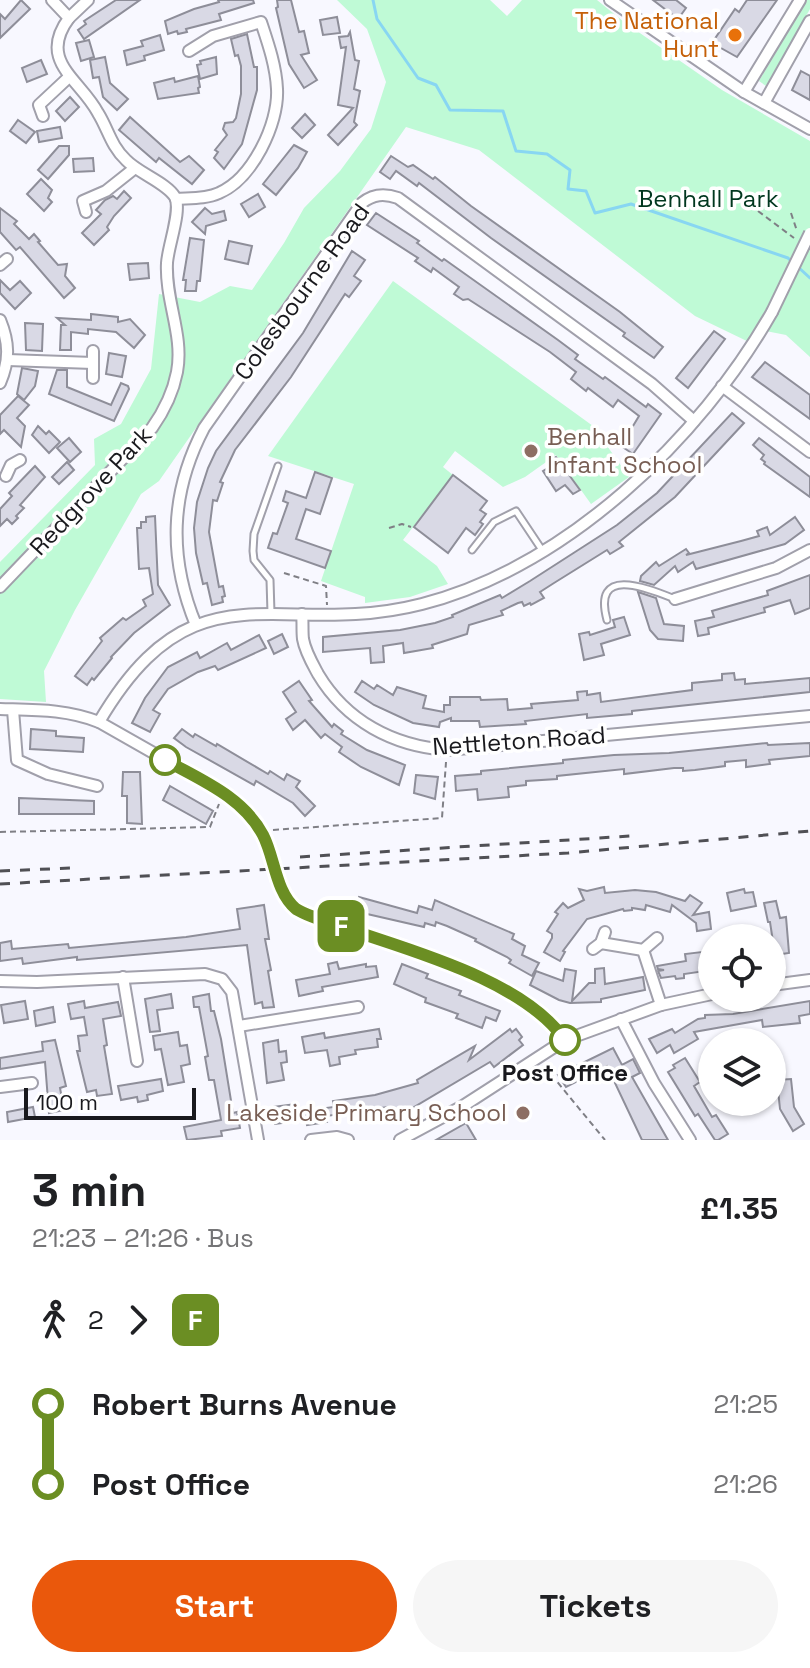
<!DOCTYPE html>
<html lang="en">
<head>
<meta charset="utf-8">
<style>
	:root { --surface:#fff; --page:#f6f6f6; --text:#202124; --muted:#757577; --accent:#ea580c }
	body { margin:0; font-family:"Space Grotesk",sans-serif; background:var(--page); color:var(--text); height:100vh; display:flex; flex-direction:column; font-size:30px; white-space:nowrap }
	* { box-sizing:border-box; margin:0 }
	p { font-size:26px; color:var(--muted) }
	.icon { flex:none; width:44px; height:44px; fill:none; stroke:currentColor; stroke-width:2; stroke-linecap:round; stroke-linejoin:round }
	.map { position:relative; height:1140px; overflow:hidden }
	.panel { display:flex; flex-direction:column; background:var(--surface); flex:1 }
	.panel>* { flex:none }
	.badge { padding:0 16px; border-radius:12px; font-size:28px; line-height:52px }
	.fabs { position:absolute; left:698px; top:924px; display:grid; gap:16px }
	.fabs a { display:grid; place-items:center; width:88px; height:88px; border-radius:50%; background:var(--surface); box-shadow:0 2px 6px #0004; font-size:40px }
	.scale { position:absolute; left:24px; bottom:20px; width:172px; box-sizing:border-box; padding-left:8px; border:4px solid #19191d; border-top:0; font-size:22px; line-height:28px; white-space:nowrap; color:#19191d; -webkit-text-stroke:6px #fff; paint-order:stroke }
	.map>.badge { position:absolute; translate:-50% -50%; box-shadow:0 0 0 4px #fff }
	.legs { display:flex; align-items:center; gap:12px; height:88px; padding:0 32px; font-size:26px }
	.legs p { margin-inline-start:auto }
	.summary { display:flex; align-items:center; justify-content:space-between; height:136px; padding:0 32px }
	h1 { font-size:44px; font-weight:700; line-height:60px }
	.button { display:flex; gap:16px; margin-top:auto; padding:16px 32px }
	.button a { flex:1; height:92px; border-radius:48px; background:var(--accent); color:#fff; font-size:32px; font-weight:700; line-height:92px; text-align:center }
	.button a+a { background:var(--page); color:var(--text) }
	ul { padding:0 32px; list-style:none }
	li { display:flex; align-items:center; gap:28px; height:80px; font-size:30px }
	li i { display:grid; place-items:center; width:12px; height:100%; margin:0 10px; background:currentColor }
	li i::after { content:''; width:20px; height:20px; margin:-10px; border:6px solid; border-radius:50%; background:var(--surface) }
	li p { margin-inline-start:auto }
	li:first-child i { background:linear-gradient(#0000 50%,currentColor 0) }
	li:last-child i { background:linear-gradient(currentColor 50%,#0000 0) }
	.map>svg:first-child { display:block }
	.green { fill:#bffad6 }
	.lines { fill:none; stroke-linecap:round; stroke-linejoin:round }
	.stream { stroke:#88d6f2; stroke-width:3 }
	.building { fill:#d9d9e5; stroke:#8e8e99; stroke-width:2 }
	.service-casing { stroke:#a1a0ab; stroke-width:9 }
	.minor-casing { stroke:#a1a0ab; stroke-width:14 }
	.path { stroke:#7f7f85; stroke-width:2; stroke-dasharray:6 4; stroke-linecap:butt }
	.service { stroke:#fff; stroke-width:5 }
	.minor { stroke:#fff; stroke-width:10 }
	.rail { stroke:#505055; stroke-width:3; stroke-dasharray:10 10; stroke-linecap:butt }
	.minor-bridge-casing { stroke:#a1a0ab; stroke-width:14; stroke-linecap:butt }
	.minor-bridge { stroke:#fff; stroke-width:10 }
	.line-1-casing { stroke:#fff; stroke-width:18 }
	.line-1 { stroke:#6b8e23; stroke-width:12 }
	.food-dot { fill:#e8710a; stroke:#fff; stroke-width:3 }
	.education-dot { fill:#8d6e63; stroke:#fff; stroke-width:3 }
	.stop-1-dot { fill:#fff; stroke:#6b8e23; stroke-width:4 }
	.labels { text-anchor:middle; stroke-width:7; stroke-linejoin:round; paint-order:stroke }
	.food-label { font-size:24px; fill:#c56008; stroke:#fff; text-anchor:end }
	.park-label { font-size:24px; fill:#01371f; stroke:#fff }
	.street-label { font-size:24px; fill:#19191d; stroke:#fff }
	.education-label { font-size:24px; fill:#785e54; stroke:#fff; text-anchor:start }
	.stop-label { font-size:24px; font-weight:bold; fill:#19191d; stroke:#fff }
</style>
</head>
<body>
<div class="map">
<svg width="810" height="1140" viewBox="0 0 810 1140">
	<rect width="100%" height="100%" fill="#f8f8ff"/>
	<g class="green">
		<polygon points="337,0 490,0 507,16 522,0 597,0 624,22 722,90 810,141 810,357 786,335 761,330 753,344 695,316 479,150 406,127 159,481 141,494 75,610 44,671 46,702 0,699 0,562 95,465 94,439 121,424 151,369 159,294 200,302 230,286 252,290 284,243 304,208 340,171 371,129 386,82 367,29"/>
		<polygon points="807,0 810,0 810,9 766,86 759,81"/>
		<polygon points="393,281 593,426 629,477 591,504 556,455 525,477 503,487 455,451 443,467 453,475 403,540 437,566 448,584 410,597 365,603 365,597 321,581 354,484 268,456"/>
	</g>
	<g class="lines">
		<g class="stream">
			<polyline points="373,0 377,19 418,78 436,85 450,110 503,111 516,151 547,154 570,170 568,189 586,191 595,213 631,204 788,258 792,262"/>
			<polyline points="798,267 810,278"/>
		</g>
	</g>
	<g class="building">
		<polygon points="21,0 30,9 0,38 0,14 5,19"/>
		<polygon points="116,0 140,0 84,39 78,30 86,24 84,21"/>
		<polygon points="218,0 253,0 254,3 219,14 221,20 186,29 187,32 178,34 177,31 168,34 165,21 194,9 219,2"/>
		<polygon points="277,0 291,0 299,32 304,31 309,53 301,55 317,80 304,88 289,64 276,8 278,7"/>
		<polygon points="653,0 676,0 686,8 678,19"/>
		<polygon points="747,0 777,0 737,57 712,43 735,9 739,12"/>
		<polygon points="337,17 340,33 323,35 320,20"/>
		<polygon points="350,32 355,60 359,61 354,89 360,91 354,122 357,125 338,145 328,135 353,108 338,105 346,47 341,48 339,37 348,36"/>
		<polygon points="247,34 254,67 257,67 257,90 242,144 224,169 214,158 218,152 215,150 227,135 223,129 225,123 233,122 236,118 241,94 241,66 238,55 235,56 231,39"/>
		<polygon points="160,35 164,50 144,56 145,60 127,65 124,51 143,46 141,41"/>
		<polygon points="89,40 94,57 81,61 76,43"/>
		<polygon points="105,57 110,83 128,99 117,110 103,97 99,77 93,78 90,60"/>
		<polygon points="216,57 217,74 200,79 197,65 201,64 200,61"/>
		<polygon points="41,60 47,74 27,82 22,68"/>
		<polygon points="801,71 810,76 810,100 792,90"/>
		<polygon points="198,76 200,87 198,88 199,93 158,99 154,83 174,78 175,82"/>
		<polygon points="70,97 79,107 65,121 56,111"/>
		<polygon points="305,114 315,125 302,138 292,128"/>
		<polygon points="130,117 180,162 189,156 204,170 192,184 159,158 156,162 119,130"/>
		<polygon points="18,120 35,132 26,143 10,131"/>
		<polygon points="60,127 62,138 39,142 37,131"/>
		<polygon points="294,145 307,152 298,168 276,195 263,184"/>
		<polygon points="59,146 69,146 69,155 48,179 38,170"/>
		<polygon points="391,156 408,167 413,165 433,179 435,177 471,206 620,312 663,347 654,358 623,336 625,333 491,238 419,183 417,186 396,171 390,179 380,172"/>
		<polygon points="93,158 94,171 74,172 73,159"/>
		<polygon points="41,179 52,190 48,198 52,202 44,211 27,194"/>
		<polygon points="124,191 131,198 114,216 107,227 109,230 94,245 82,233 101,214 96,210 105,200 113,196 117,199"/>
		<polygon points="258,194 265,207 249,217 241,204"/>
		<polygon points="0,208 17,221 14,224 29,239 34,234 40,241 38,242 58,265 67,264 65,276 75,288 64,298 20,247 16,250 0,232"/>
		<polygon points="205,208 212,214 224,211 226,220 206,226 205,234 192,222"/>
		<polygon points="376,213 419,241 417,243 442,261 444,259 558,340 578,355 575,359 603,379 605,377 646,407 648,404 661,414 633,454 621,446 639,416 618,400 613,407 588,388 586,391 571,379 576,372 550,352 468,299 463,300 454,294 459,287 433,268 431,272 415,261 418,258 367,225"/>
		<polygon points="190,238 204,240 200,281 197,281 196,291 185,291 186,280 183,280"/>
		<polygon points="229,241 252,246 248,264 225,259"/>
		<polygon points="352,251 365,260 354,276 361,281 349,297 345,294 291,377 235,450 220,482 223,483 217,501 213,500 209,532 219,587 223,586 225,596 222,597 223,602 212,605 207,583 203,584 196,553 194,528 197,502 208,468 216,451 303,333"/>
		<polygon points="148,263 149,278 130,280 128,264"/>
		<polygon points="0,280 10,290 20,281 31,293 15,309 0,293"/>
		<polygon points="91,314 118,317 118,322 130,319 145,335 134,348 116,332 88,329 88,334 71,332 71,350 60,350 61,325 65,325 57,318 91,320"/>
		<polygon points="25,323 43,324 42,351 26,350"/>
		<polygon points="714,331 725,339 688,388 676,378"/>
		<polygon points="109,353 126,356 122,377 106,374"/>
		<polygon points="765,362 810,395 810,419 752,377"/>
		<polygon points="22,368 38,371 35,386 24,400 17,394"/>
		<polygon points="57,370 67,370 67,387 111,405 121,383 128,386 129,389 114,421 49,394"/>
		<polygon points="18,396 29,405 17,418 25,426 21,447 4,430 0,434 0,415"/>
		<polygon points="732,413 744,423 675,497 619,542 623,546 610,554 607,550 554,583 540,592 544,598 531,605 530,603 524,606 522,602 518,603 501,611 503,615 469,625 467,634 432,645 433,648 404,653 403,643 383,646 384,662 371,663 370,648 323,652 323,637 400,630 435,623 453,617 452,615 500,595 502,598 530,581 617,525 657,493"/>
		<polygon points="38,426 46,434 49,431 60,442 49,453 32,435"/>
		<polygon points="69,438 81,452 70,462 57,448"/>
		<polygon points="759,438 810,477 810,497 764,464 765,462 761,459 764,455 753,445"/>
		<polygon points="556,457 580,490 573,494 565,485 556,491 543,471 551,466 548,461"/>
		<polygon points="67,462 74,470 59,484 52,477"/>
		<polygon points="35,466 45,477 20,505 24,508 16,516 18,518 12,524 7,519 0,526 0,509 12,496 9,493"/>
		<polygon points="315,472 332,478 320,514 306,509 296,539 331,551 325,568 268,548 273,533 277,534 288,503 283,501 286,491 306,498"/>
		<polygon points="453,475 487,501 480,510 486,514 480,522 483,524 475,535 466,528 448,553 414,527"/>
		<polygon points="155,516 158,585 170,605 134,633 111,657 112,658 94,680 92,678 87,685 75,676 102,641 100,638 123,618 126,620 146,606 143,600 153,594 149,568 139,569 137,528 141,528 141,522 146,522 146,517"/>
		<polygon points="795,517 804,530 785,544 696,569 693,562 678,572 675,566 654,585 640,581 641,576 656,562 659,566 686,549 689,553 686,555 741,541 759,536 757,531 767,527 770,535"/>
		<polygon points="810,575 810,608 795,614 790,600 764,608 765,612 708,628 709,634 698,636 695,621 714,617 712,611 768,595 767,591"/>
		<polygon points="638,592 656,598 664,624 684,626 683,641 658,639 650,630"/>
		<polygon points="624,617 630,635 601,644 604,655 584,660 579,634 589,632 590,635 615,627 613,620"/>
		<polygon points="282,634 288,647 274,654 268,641"/>
		<polygon points="259,635 266,648 218,670 215,666 198,672 168,689 153,710 160,714 150,732 132,723 145,698 168,667 197,652 200,658 227,643 231,650"/>
		<polygon points="734,673 735,680 745,679 745,684 810,678 810,692 632,711 632,714 587,718 587,714 525,721 526,724 480,727 479,721 451,721 451,718 440,722 439,727 413,723 374,705 355,692 362,681 374,689 377,685 393,695 397,687 426,696 423,708 444,712 444,705 450,705 450,697 480,697 481,700 507,699 508,710 532,708 531,704 578,700 577,692 587,691 587,695 600,693 601,702 692,690 692,683 722,680 722,674"/>
		<polygon points="299,681 312,700 309,701 332,727 334,724 343,731 341,734 367,750 405,765 399,785 361,767 339,752 342,747 325,734 321,738 305,720 293,730 286,719 296,712 283,692"/>
		<polygon points="31,729 56,731 56,736 84,738 83,752 30,749"/>
		<polygon points="182,729 193,737 195,734 216,746 217,744 268,774 270,771 284,780 287,774 300,781 296,787 315,806 305,816 293,803 256,781 254,785 186,747 174,738"/>
		<polygon points="767,743 768,745 810,743 810,756 769,760 770,764 746,767 746,760 725,762 725,766 695,770 683,771 683,768 674,768 624,774 624,769 557,776 557,779 526,781 526,785 508,787 509,797 478,800 477,789 456,791 455,776 481,774 481,771 563,763 563,760 614,755 669,753"/>
		<polygon points="123,772 140,772 142,824 127,823 127,796 122,796"/>
		<polygon points="416,775 438,777 435,799 414,793"/>
		<polygon points="170,786 213,811 206,824 163,800"/>
		<polygon points="19,798 94,801 94,814 19,814"/>
		<polygon points="604,887 605,893 635,890 656,892 685,901 690,895 702,903 693,915 709,912 711,929 697,931 696,923 672,905 670,912 646,905 645,910 632,908 632,910 624,911 623,909 587,919 563,951 565,952 560,961 544,952 552,938 552,934 547,931 558,914 555,912 563,903 568,908 584,900 579,889 587,891"/>
		<polygon points="744,889 745,893 753,892 756,906 731,911 727,893"/>
		<polygon points="359,897 417,913 419,906 432,910 435,900 514,934 512,939 525,946 522,955 539,963 532,976 509,963 511,960 507,957 475,941 476,939 447,926 436,922 435,926 425,923 424,927 354,911"/>
		<polygon points="776,901 780,918 786,917 789,953 775,955 770,922 768,922 764,903"/>
		<polygon points="264,905 269,939 265,939 271,970 268,971 274,1007 263,1008 262,1002 255,1004 247,945 77,960 77,957 23,964 22,958 0,961 0,943 11,941 12,949 68,944 69,948 186,937 240,929 237,909"/>
		<polygon points="710,951 712,970 684,974 684,978 676,979 675,976 661,978 658,971 664,970 658,969 657,966 686,961 685,954"/>
		<polygon points="337,962 339,969 366,964 366,967 376,966 378,977 322,987 323,991 299,996 296,980 330,974 328,964"/>
		<polygon points="402,964 428,974 426,978 461,991 459,995 500,1011 496,1021 486,1017 482,1028 456,1018 458,1014 425,1002 426,998 394,984"/>
		<polygon points="604,968 605,984 643,977 645,990 601,999 601,1002 570,1003 559,1000 530,985 536,971 563,981 565,969 576,971 572,1001 589,983 595,983 595,969"/>
		<polygon points="171,994 173,1008 157,1010 160,1031 150,1032 145,999"/>
		<polygon points="209,994 211,1011 214,1011 221,1039 233,1113 237,1112 240,1128 221,1131 222,1136 187,1140 184,1127 221,1120 214,1080 209,1080 205,1057 208,1056 199,1007 194,1007 193,997"/>
		<polygon points="25,1001 28,1019 4,1023 1,1005"/>
		<polygon points="84,1001 85,1008 118,1002 121,1016 103,1019 107,1045 104,1046 112,1094 97,1096 96,1090 87,1092 77,1051 80,1051 78,1036 87,1035 84,1017 71,1019 68,1004"/>
		<polygon points="810,1001 810,1014 799,1016 800,1023 763,1027 762,1020 694,1032 698,1039 674,1053 670,1045 657,1053 649,1039 672,1029 675,1033 698,1019 705,1018 705,1015 733,1014"/>
		<polygon points="53,1007 55,1022 36,1026 34,1011"/>
		<polygon points="379,1029 381,1039 377,1039 378,1047 355,1050 356,1054 339,1057 340,1064 330,1066 327,1050 305,1053 302,1037 324,1033 325,1038"/>
		<polygon points="510,1029 512,1032 516,1029 522,1037 519,1040 523,1045 494,1067 490,1062 414,1107 389,1114 387,1107 326,1116 327,1122 307,1125 306,1120 275,1124 272,1107 295,1104 296,1112 334,1107 333,1101 375,1095 418,1083 417,1080 475,1046 469,1060"/>
		<polygon points="178,1032 180,1046 187,1045 190,1064 181,1066 184,1082 168,1085 161,1049 155,1050 153,1036"/>
		<polygon points="55,1040 66,1086 60,1088 64,1110 49,1113 45,1062 0,1069 0,1058 43,1051 42,1042"/>
		<polygon points="278,1040 279,1052 286,1051 287,1062 281,1063 284,1080 267,1083 263,1043"/>
		<polygon points="613,1048 622,1065 633,1059 640,1073 632,1077 668,1140 642,1140 607,1066 566,1087 558,1075"/>
		<polygon points="685,1058 700,1082 694,1086 712,1117 716,1115 728,1134 718,1140 715,1140 698,1114 695,1116 668,1072 675,1068 673,1065"/>
		<polygon points="161,1079 163,1091 147,1095 148,1100 138,1102 137,1097 121,1100 118,1086"/>
		<polygon points="791,1079 794,1107 804,1124 793,1131 780,1109 777,1080"/>
		<polygon points="33,1107 35,1117 8,1122 7,1112"/>
		<polygon points="466,1123 476,1140 436,1140"/>
	</g>
	<g class="lines">
		<defs>
			<g id="service">
				<polyline points="472,550 494,522 516,511 542,550"/>
				<polyline points="271,613 270,580 254,560 253,551 254,534 278,466"/>
				<path d="M 607,620 C 592,565 647,588 675,599"/>
			</g>
			<g id="minor">
				<polyline points="610,0 744,92 810,129"/>
				<polyline points="69,18 88,0"/>
				<polyline points="744,92 800,0"/>
				<polyline points="764,103 810,21"/>
				<polyline points="43,116 39,105 69,77"/>
				<path d="M 176,199 C 190,198 206,199 219,193 C 252,179 279,124 277,89 C 276,66 268,43 261,22 L 213,36 L 189,51"/>
				<polyline points="86,212 83,201 106,191 135,168"/>
				<polyline points="0,265 7,259"/>
				<path d="M 0,320 C 9,342 10,360 0,383"/>
				<polyline points="93,351 93,378"/>
				<polyline points="8,360 93,363"/>
				<polyline points="722,386 810,452"/>
				<polyline points="6,476 11,465 20,460"/>
				<path d="M 0,587 L 152,428 C 164,411 173,393 177,372 C 184,335 165,301 167,263 C 168,246 182,210 175,197 C 167,183 138,173 126,160 C 111,146 108,129 98,113 C 80,79 37,61 69,18 L 52,0"/>
				<polyline points="675,599 776,568 810,550"/>
				<path d="M 302,614 C 303,622 302,631 303,639 C 305,651 312,663 318,674 C 346,721 393,746 447,750 L 810,716"/>
				<path d="M 196,625 C 168,557 170,493 204,428 L 362,203 C 373,194 384,193 398,198 L 652,384 L 694,421"/>
				<path d="M 0,709 C 35,710 66,709 99,722 L 224,793 L 250,814 L 264,837"/>
				<polyline points="13,710 17,760 48,774 97,786"/>
				<path d="M 99,722 C 196,557 278,641 422,604 C 567,566 699,440 772,312"/>
				<path d="M 283,891 L 289,903 L 301,912 C 375,939 519,975 565,1040"/>
				<polyline points="601,943 643,950 657,938"/>
				<polyline points="593,949 601,943 605,932"/>
				<polyline points="643,950 661,1005"/>
				<polyline points="123,977 137,1061"/>
				<polyline points="0,981 37,982 205,974 222,979 232,992 258,1140"/>
				<polyline points="772,985 810,980"/>
				<polyline points="621,1019 654,1083 690,1140"/>
				<polyline points="239,1026 358,1007"/>
				<polyline points="0,1087 32,1083"/>
				<polyline points="311,1140 337,1137 348,1140"/>
				<polyline points="400,1140 463,1106 565,1040 661,1005 712,994"/>
			</g>
		</defs>
		<use href="#service" class="service-casing"/>
		<use href="#minor" class="minor-casing"/>
		<g class="path">
			<polyline points="750,205 794,238"/>
			<polyline points="791,213 797,231"/>
			<polyline points="389,528 402,524 411,527"/>
			<polyline points="284,573 326,586 327,605"/>
			<polyline points="273,830 442,818 446,762"/>
			<polyline points="0,832 210,827 219,804"/>
			<polyline points="545,1067 605,1140"/>
		</g>
		<use href="#service" class="service"/>
		<use href="#minor" class="minor"/>
		<g class="rail">
			<polyline points="300,857 631,836"/>
			<polyline points="0,871 72,868"/>
			<polyline points="0,884 568,853 810,831"/>
		</g>
		<defs>
			<g id="minor-bridge">
				<polyline points="772,312 810,233"/>
				<polyline points="264,837 283,891"/>
			</g>
		</defs>
		<use href="#minor-bridge" class="minor-bridge-casing"/>
		<use href="#minor-bridge" class="minor-bridge"/>
	</g>
	<g class="lines">
		<defs>
			<path id="line-1" d="M 165,760 C 201,780 243,797 263,835 C 275,858 275,891 296,909 C 313,919 335,924 354,931 C 419,953 524,982 565,1040"/>
		</defs>
		<use href="#line-1" class="line-1-casing"/>
		<use href="#line-1" class="line-1"/>
	</g>
	<circle class="food-dot" cx="735" cy="35" r="8"/>
	<g class="education-dot">
		<circle cx="531" cy="451" r="8"/>
		<circle cx="523" cy="1113" r="8"/>
	</g>
	<g class="stop-1-dot">
		<circle cx="165" cy="760" r="14"/>
		<circle cx="565" cy="1040" r="14"/>
	</g>
	<g class="labels">
		<g class="food-label">
			<text x="719" y="29">The National<tspan x="719" dy="28">Hunt</tspan></text>
		</g>
		<g class="park-label">
			<text x="708" y="207">Benhall Park</text>
		</g>
		<g class="street-label">
			<text transform="translate(302 292) rotate(-54)" y="8">Colesbourne Road</text>
			<text transform="translate(91 491) rotate(-47)" y="8">Redgrove Park</text>
			<text transform="translate(519 741) rotate(-4)" y="8">Nettleton Road</text>
		</g>
		<g class="education-label">
			<text x="547" y="445">Benhall<tspan x="547" dy="28">Infant School</tspan></text>
			<text x="507" y="1121" text-anchor="end">Lakeside Primary School</text>
		</g>
		<g class="stop-label">
			<text x="565" y="1081">Post Office</text>
		</g>
	</g>
</svg>
<div class="fabs">
<a><svg class="icon" aria-label="locate" viewBox="0 0 24 24"><circle cx="12" cy="12" r="6"/><path d="M12 2v4M12 18v4M2 12h4M18 12h4"/></svg></a>
<a><svg class="icon" aria-label="layers" viewBox="0 0 24 24"><path d="M12 4l9 5-9 5-9-5zM3 14l9 5 9-5"/></svg></a>
</div>
<div class="scale">100 m</div>
<b class="badge" style="left:341px;top:926px;background:#6b8e23;color:#fff">F</b>
</div>
<section class="panel">
<div class="summary"><div><h1>3 min</h1><p>21:23 – 21:26 · Bus</p></div><b>£1.35</b></div>
<div class="legs"><svg class="icon" aria-label="walk" viewBox="0 0 24 24"><circle cx="13" cy="4" r="2"/><path d="M13 8l-2 6 4 7M11 14l-3 7M7 12l3-4h3l4 4"/></svg>2<svg class="icon" aria-label="forward" viewBox="0 0 24 24"><path d="M9 5l7 7-7 7"/></svg><b class="badge" style="background:#6b8e23;color:#fff">F</b></div>
<ul>
<li><i style="color:#6b8e23"></i><b>Robert Burns Avenue</b><p>21:25</p></li>
<li><i style="color:#6b8e23"></i><b>Post Office</b><p>21:26</p></li>
</ul>
<div class="button"><a>Start</a><a>Tickets</a></div>
</section>
</body>
</html>
